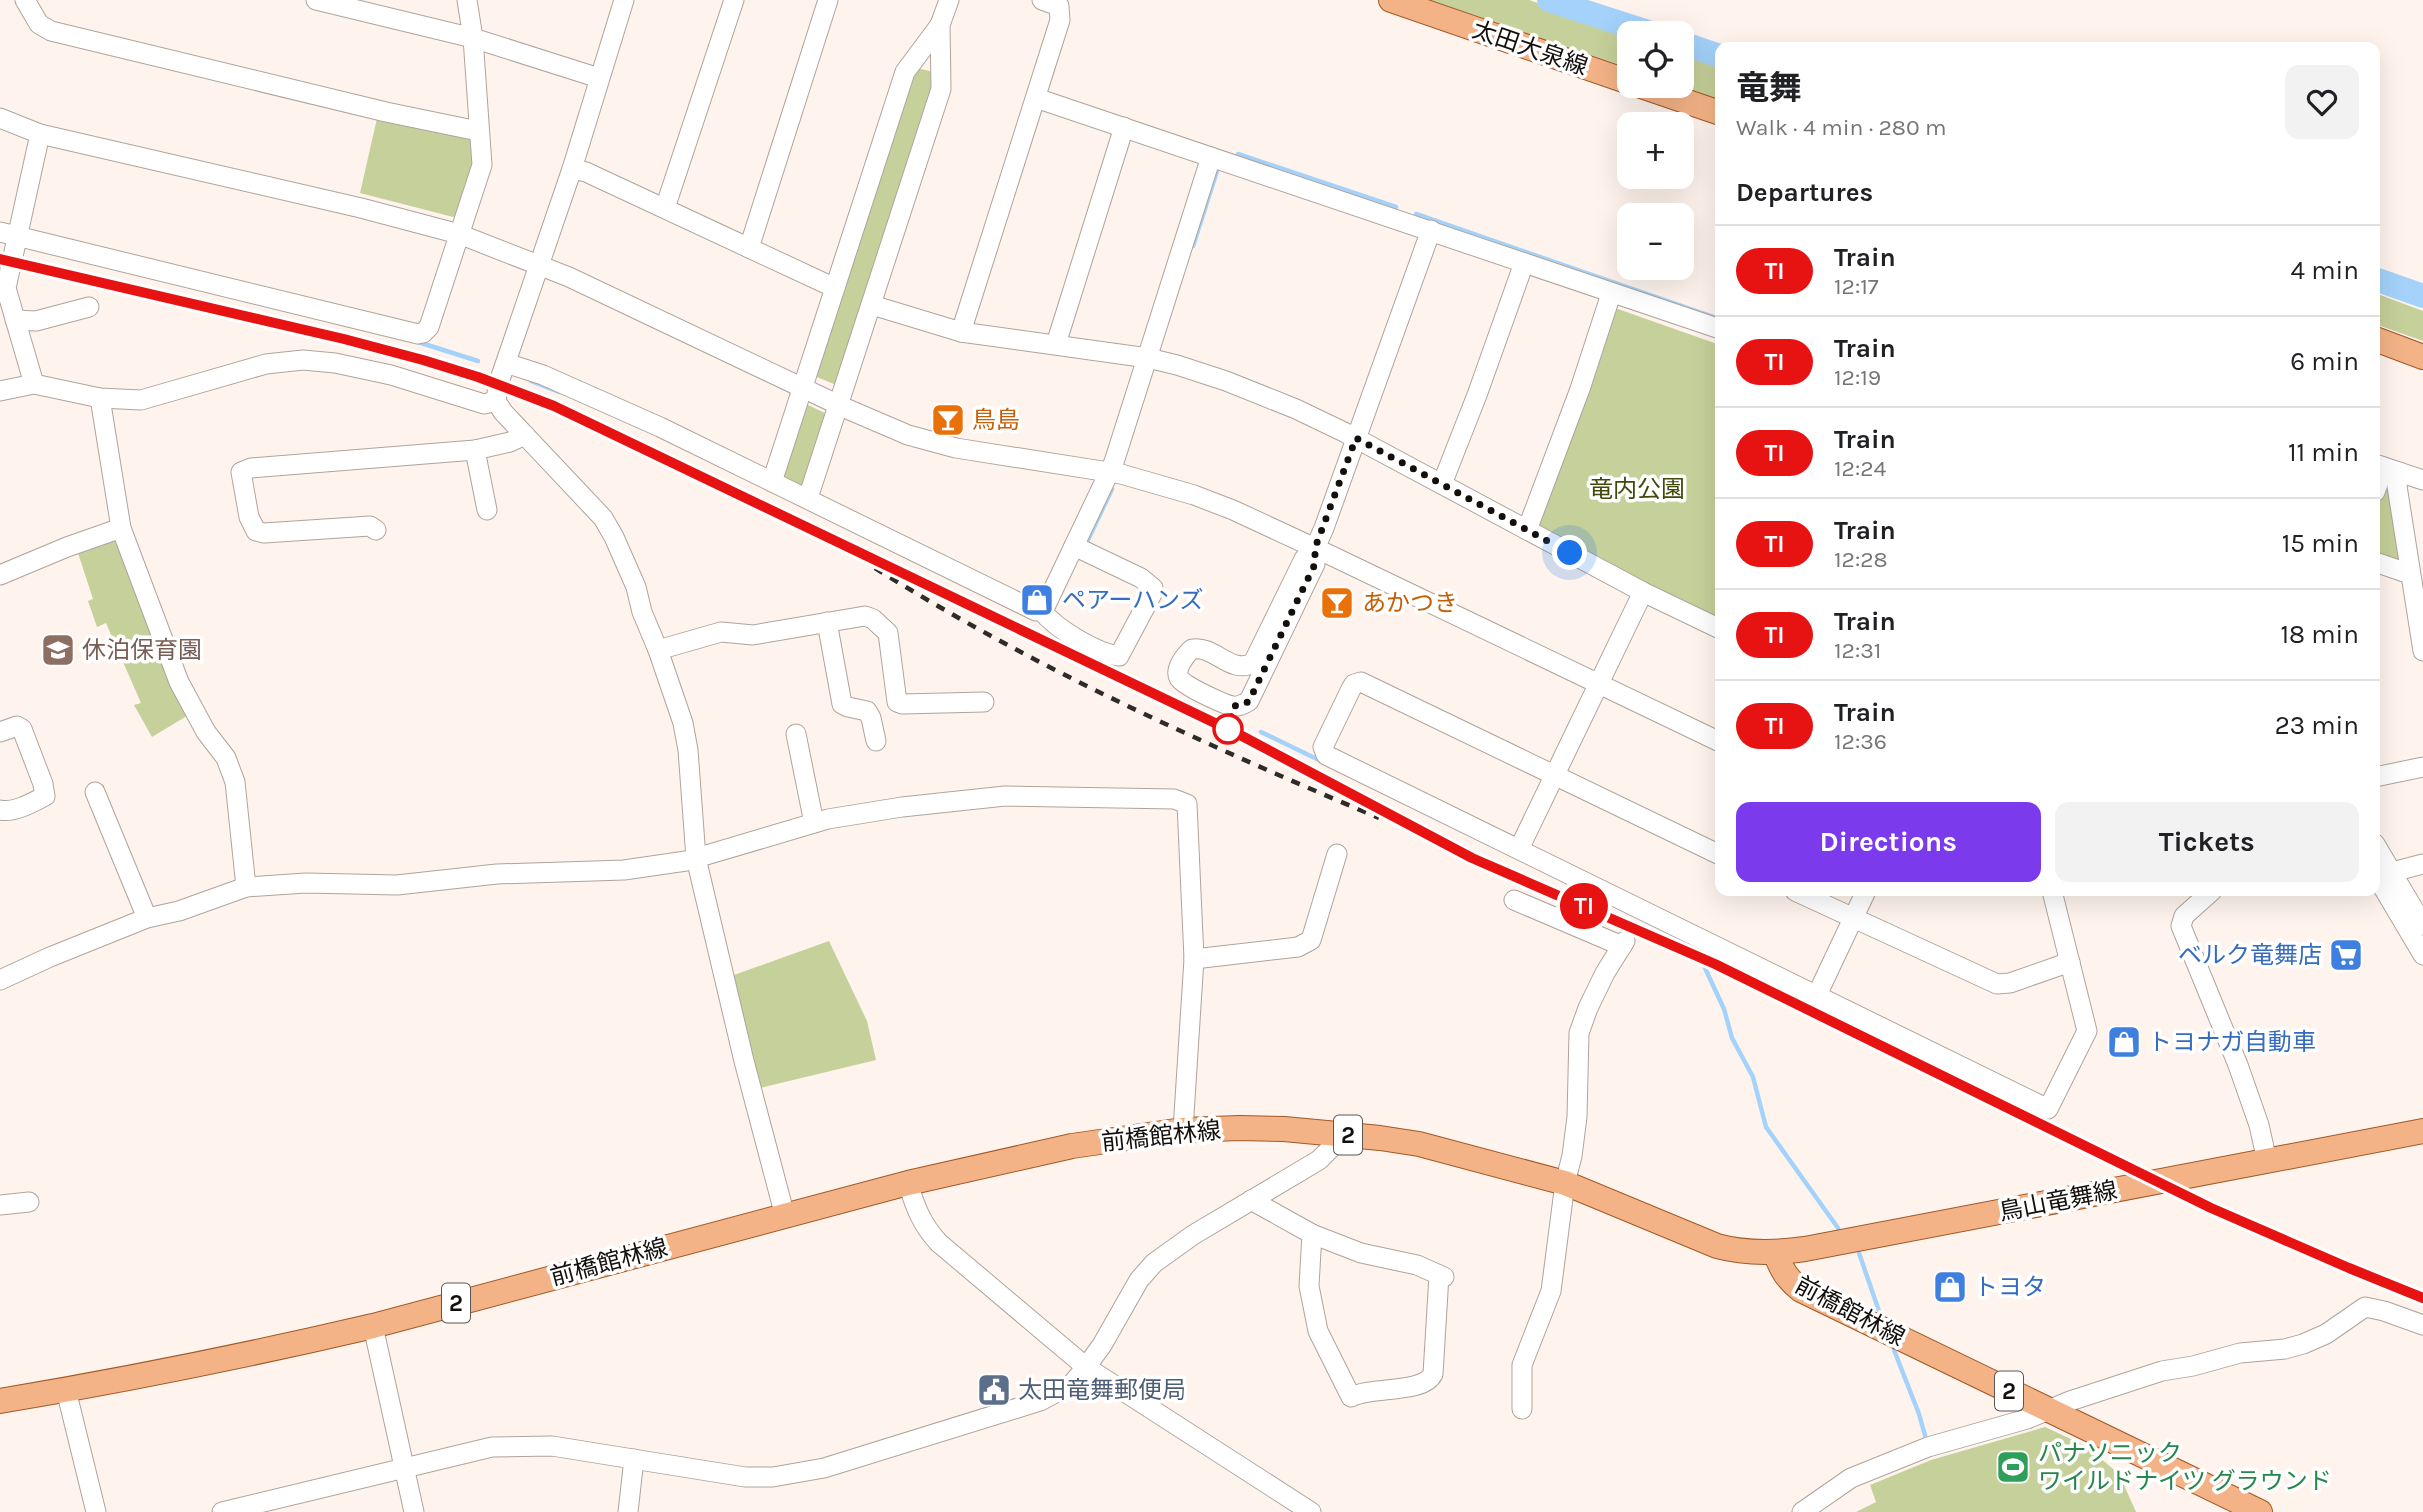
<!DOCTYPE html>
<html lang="en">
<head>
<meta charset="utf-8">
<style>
	:root { --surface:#fff; --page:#f2f2f2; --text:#202124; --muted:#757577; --line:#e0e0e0; --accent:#7c3aed }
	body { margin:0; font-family:Karla,"Noto Sans JP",sans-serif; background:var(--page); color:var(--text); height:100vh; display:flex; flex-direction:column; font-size:26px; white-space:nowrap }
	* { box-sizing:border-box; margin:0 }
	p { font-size:23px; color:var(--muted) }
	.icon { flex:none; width:38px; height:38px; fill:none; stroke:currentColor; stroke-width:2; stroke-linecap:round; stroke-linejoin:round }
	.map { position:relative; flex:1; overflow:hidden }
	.drawer { position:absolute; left:1715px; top:42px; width:665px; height:854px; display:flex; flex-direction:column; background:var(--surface); border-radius:14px; box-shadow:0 7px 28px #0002 }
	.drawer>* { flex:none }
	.badge { padding:0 14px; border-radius:23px; font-size:24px; line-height:46px }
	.buttons { position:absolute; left:1617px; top:21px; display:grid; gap:14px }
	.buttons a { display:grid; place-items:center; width:77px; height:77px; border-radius:14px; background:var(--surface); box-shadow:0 7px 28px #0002; font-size:35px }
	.you { position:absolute; width:35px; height:35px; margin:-18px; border:5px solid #fff; border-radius:50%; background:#1a73e8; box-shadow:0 0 0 10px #1a73e833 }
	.map>.badge { position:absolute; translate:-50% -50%; box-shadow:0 0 0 4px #fff }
	h2 { padding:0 21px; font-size:26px; line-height:63px }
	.round { display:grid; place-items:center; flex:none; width:74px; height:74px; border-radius:14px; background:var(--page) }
	.head { display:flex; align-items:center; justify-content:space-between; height:119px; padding:0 21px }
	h1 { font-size:33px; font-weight:700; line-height:52px }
	.cta { display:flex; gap:14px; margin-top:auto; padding:14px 21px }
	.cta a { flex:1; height:80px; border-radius:14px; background:var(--accent); color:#fff; font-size:28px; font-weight:700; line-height:80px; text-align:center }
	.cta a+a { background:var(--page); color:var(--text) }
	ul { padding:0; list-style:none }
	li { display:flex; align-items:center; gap:21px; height:91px; padding:0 21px; border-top:2px solid var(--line) }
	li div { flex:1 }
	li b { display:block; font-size:26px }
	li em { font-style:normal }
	li .badge { min-width:77px; font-weight:700; text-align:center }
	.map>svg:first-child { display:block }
	.green { fill:#c6d09a }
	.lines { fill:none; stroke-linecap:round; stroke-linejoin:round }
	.stream { stroke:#a4d2fa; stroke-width:4.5 }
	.river { stroke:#a4d2fa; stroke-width:24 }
	.minor-casing { stroke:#afa49c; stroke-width:21 }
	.major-casing { stroke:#a05927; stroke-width:26 }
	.minor { stroke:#fff; stroke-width:19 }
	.major { stroke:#f4b386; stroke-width:24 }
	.rail { stroke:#2f2b27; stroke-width:4.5; stroke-dasharray:9 9; stroke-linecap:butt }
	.line-casing { stroke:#fff; stroke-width:16 }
	.line { stroke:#e71212; stroke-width:10 }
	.walk { stroke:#130f0c; stroke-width:7; stroke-dasharray:0 12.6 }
	.stop-dot { fill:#fff; stroke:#e71212; stroke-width:3.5 }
	.labels { text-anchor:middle; stroke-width:7; stroke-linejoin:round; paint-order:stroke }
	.shield { fill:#fff; stroke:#5a5755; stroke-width:2 }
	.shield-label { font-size:23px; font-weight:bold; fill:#130f0c }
	.street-label { font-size:24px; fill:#130f0c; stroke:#fff }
	.food-label { font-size:24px; fill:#c56008; stroke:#fff; text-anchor:start }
	.park-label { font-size:24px; fill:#424a0b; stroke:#fff }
	.shop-label { font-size:24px; fill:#366cbe; stroke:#fff; text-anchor:start }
	.education-label { font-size:24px; fill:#785e54; stroke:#fff; text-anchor:start }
	.service-label { font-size:24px; fill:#4e5e75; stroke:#fff; text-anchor:start }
	.leisure-label { font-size:24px; fill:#27864d; stroke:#fff; text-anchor:start }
</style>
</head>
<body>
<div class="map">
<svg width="2423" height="1512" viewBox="0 0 2423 1512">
	<rect width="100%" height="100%" fill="#fef4ed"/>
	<g class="green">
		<polygon points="1430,0 1529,0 1629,34 1629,68"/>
		<polygon points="1682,51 1720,64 1720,100 1680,86 1682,86"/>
		<polygon points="916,68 934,72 936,87 841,387 812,375"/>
		<polygon points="378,114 470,136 477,152 457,218 360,193"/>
		<polygon points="2375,293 2423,311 2423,341 2375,324"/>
		<polygon points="1614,309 1618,309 1720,345 1720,622 1542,531 1537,521"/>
		<polygon points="804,403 831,416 804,487 781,477"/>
		<polygon points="2385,481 2390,482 2400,565 2375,556 2375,512"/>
		<polygon points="117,536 190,714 152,737 134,705 141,703 106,623 97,627 88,601 93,599 78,553"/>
		<polygon points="829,941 867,1021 876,1060 756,1089 731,976"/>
		<polygon points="2045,1427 2086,1446 2119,1474 2136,1512 1856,1512 1876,1502 1870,1485 1931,1460"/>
	</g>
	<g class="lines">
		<g class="stream">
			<polyline points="1238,154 1396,207"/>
			<polyline points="1416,214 1716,318"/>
			<polyline points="1193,246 1217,171"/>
			<polyline points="418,342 478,361"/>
			<polyline points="531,381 559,392"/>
			<polyline points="1087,542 1112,489"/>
			<polyline points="1261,732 1321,761"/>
			<polyline points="1705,968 1724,1009 1732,1038 1753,1077 1766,1127 1838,1228"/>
			<polyline points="1859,1253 1880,1314"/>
			<polyline points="1894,1350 1919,1414 1926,1439"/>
		</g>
		<g class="river">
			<polyline points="1549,0 1651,33"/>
			<polyline points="1682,43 1720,56"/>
			<polyline points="2375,279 2423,296"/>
		</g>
		<defs>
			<g id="minor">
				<polyline points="25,0 39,24 51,31 386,112 478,131"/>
				<polyline points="316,0 473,38 599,78"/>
				<polyline points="624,0 572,169 498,385 496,401 503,412 603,518 614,537 636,587 642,612 658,650 683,723 688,750 696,858 744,1061 785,1216"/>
				<polyline points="1036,98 1720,329"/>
				<polyline points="0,118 40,134 361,208 459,234 569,277 845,408 908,435 956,448 1121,474 1194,495 1233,510 1330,555 1720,742"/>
				<polyline points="572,169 586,172 835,288"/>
				<polyline points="665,208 734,0"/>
				<polyline points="0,232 418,334 423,333 429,327 482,165 473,38 467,0"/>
				<polyline points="749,248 828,0"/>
				<polyline points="872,305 961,332 1148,358 1177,365 1226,381 1296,409 1346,433 1643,592 1720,629"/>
				<polyline points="15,320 36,321 89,307"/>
				<polyline points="961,332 1060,20 1059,6 1042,0"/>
				<polyline points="1056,344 1124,127"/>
				<path d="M 506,363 L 543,375 L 660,427 L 1036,611 L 1041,610 C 1056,629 1096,653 1119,656 L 1153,592 L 1153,588 L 1141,578 L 1074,546"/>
				<polyline points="34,384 6,288 40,134"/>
				<polyline points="0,391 34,384 100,398 141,400 266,364 303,360 335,363 391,375 484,404 496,401"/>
				<polyline points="100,398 121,528 179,682 206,732 226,758 235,782 246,887"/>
				<polyline points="475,450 487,510"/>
				<polyline points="2375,464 2423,480"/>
				<polyline points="2399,472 2397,486 2423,651"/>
				<polyline points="772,482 905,72 940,25"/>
				<polyline points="1442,484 1477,395 1524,263"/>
				<polyline points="2375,492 2384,467"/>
				<polyline points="808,498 941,89 940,25 949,0"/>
				<polyline points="376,530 370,526 264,533 256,531 249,517 241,472 251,468 475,450 510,442 525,435"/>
				<polyline points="1527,530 1580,389 1611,294"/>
				<path d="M 1315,548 L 1315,564 L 1249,701 C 1244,704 1239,707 1233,706 C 1225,705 1182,685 1179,678 C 1174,669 1186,654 1192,649 C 1215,645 1230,675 1253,663 L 1304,559 L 1315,548 L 1324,528 L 1431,230"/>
				<polyline points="2375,562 2410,574"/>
				<polyline points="0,575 67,547 121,528"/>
				<polyline points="1041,610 1045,607 1114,462 1211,157"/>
				<polyline points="827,622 842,704 848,707 867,711 871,718 876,741"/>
				<polyline points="658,650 721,632 753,635 865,616 873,619 888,633 897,702 902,704 984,702"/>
				<path d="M 0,732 L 17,726 L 22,729 L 43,784 L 45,796 C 32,803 14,813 0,810"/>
				<polyline points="796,734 814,823"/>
				<polyline points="2375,777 2423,767"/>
				<polyline points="95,792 147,918"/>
				<polyline points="2375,844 2423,925"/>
				<polyline points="1519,849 1643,592"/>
				<polyline points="1720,855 1361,682 1354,684 1351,689 1323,747 1326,755 2048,1109 2087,1031 2052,891"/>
				<polyline points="2375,874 2423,955"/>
				<polyline points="2381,875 2423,864"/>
				<polyline points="1795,891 1997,984 2010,983 2070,962"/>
				<polyline points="2212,891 2184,916 2181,926 2238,1065 2259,1125 2267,1161"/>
				<polyline points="1514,900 1622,946"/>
				<polyline points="1194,959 1298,947 1311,940 1337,854"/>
				<polyline points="0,980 50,957 147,918 179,911 246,887 306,883 397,885 497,874 624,870 686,861 828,819 902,807 1005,796 1174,799 1187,804 1194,959 1183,1130"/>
				<polyline points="1817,995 1866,891"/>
				<path d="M 908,1183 C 915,1207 922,1225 939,1243 L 1086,1367 L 1311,1512"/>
				<polyline points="1251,1200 1312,1234 1361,1253 1417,1265 1444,1277"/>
				<polyline points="0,1205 29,1202"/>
				<path d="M 1312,1234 L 1309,1286 L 1318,1331 L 1351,1397 C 1372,1386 1423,1394 1433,1374 L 1439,1275"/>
				<polyline points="373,1326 414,1512"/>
				<polyline points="66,1390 96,1512"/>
				<polyline points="1522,1409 1522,1365 1551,1291 1565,1183 1572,1156 1577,1117 1579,1033 1588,1008 1605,973 1625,941"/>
				<polyline points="222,1512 492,1447 552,1446 745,1477 773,1477 824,1468 1040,1401 1072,1384 1086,1367 1102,1345 1139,1280 1154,1263 1193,1235 1319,1160 1331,1148 1340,1134"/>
				<polyline points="628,1512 634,1459"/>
				<polyline points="1802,1512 1851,1478 1928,1447 2027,1419 2070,1401 2162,1371 2193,1366 2240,1353 2285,1349 2303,1344 2326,1334 2365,1307 2384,1311 2423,1325"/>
			</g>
			<g id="major">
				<polyline points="1391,0 1629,82"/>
				<polyline points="1641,86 1720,113"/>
				<polyline points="2375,339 2423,357"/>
				<path d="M 1775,1252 C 1781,1269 1787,1279 1801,1290 L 2260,1512"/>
				<path d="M 0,1401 C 125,1380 249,1355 373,1326 L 908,1183 L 1072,1146 L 1183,1130 L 1240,1128 L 1284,1129 L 1380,1138 L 1419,1144 L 1565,1183 L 1717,1246 C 1746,1254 1776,1253 1805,1249 L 2423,1131"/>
			</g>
		</defs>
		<use href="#minor" class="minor-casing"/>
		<use href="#major" class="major-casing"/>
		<use href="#minor" class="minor"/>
		<use href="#major" class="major"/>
		<g class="rail">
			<polyline points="0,259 344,339 478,377 554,406 1243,735 1472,858 1715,964 2211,1208 2349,1268 2423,1298"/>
			<path d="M 875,568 C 1034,668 1206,745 1379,818"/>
		</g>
	</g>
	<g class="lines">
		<defs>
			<polyline id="line" points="0,259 344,339 423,360 478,377 554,406 1242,736 1472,858 1715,964 2211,1208 2349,1268 2423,1298"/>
		</defs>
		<use href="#line" class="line-casing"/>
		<use href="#line" class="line"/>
		<polyline class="walk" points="1228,729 1234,706 1243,705 1249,701 1315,564 1315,548 1356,438 1570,553"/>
	</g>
	<defs>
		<symbol id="bar-square" viewBox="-11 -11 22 22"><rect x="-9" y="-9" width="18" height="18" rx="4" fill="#e8710a" stroke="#fff"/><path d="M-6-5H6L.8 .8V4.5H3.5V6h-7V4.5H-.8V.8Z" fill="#fff"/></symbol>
		<symbol id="shop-square" viewBox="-11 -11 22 22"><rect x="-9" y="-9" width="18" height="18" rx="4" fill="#3f7fe0" stroke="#fff"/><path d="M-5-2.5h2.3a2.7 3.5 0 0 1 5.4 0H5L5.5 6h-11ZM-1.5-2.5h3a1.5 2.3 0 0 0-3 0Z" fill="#fff"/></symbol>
		<symbol id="school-square" viewBox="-11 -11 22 22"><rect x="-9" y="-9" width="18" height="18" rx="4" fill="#8d6e63" stroke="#fff"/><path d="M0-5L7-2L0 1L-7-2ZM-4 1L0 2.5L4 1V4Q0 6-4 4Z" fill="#fff"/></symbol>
		<symbol id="supermarket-square" viewBox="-11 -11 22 22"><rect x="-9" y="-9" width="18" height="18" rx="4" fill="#3f7fe0" stroke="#fff"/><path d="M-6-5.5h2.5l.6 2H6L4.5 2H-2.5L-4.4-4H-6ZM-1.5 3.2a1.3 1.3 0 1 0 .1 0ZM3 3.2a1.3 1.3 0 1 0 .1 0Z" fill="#fff"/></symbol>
		<symbol id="civic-square" viewBox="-11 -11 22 22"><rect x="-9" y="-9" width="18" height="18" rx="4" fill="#5c6f8a" stroke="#fff"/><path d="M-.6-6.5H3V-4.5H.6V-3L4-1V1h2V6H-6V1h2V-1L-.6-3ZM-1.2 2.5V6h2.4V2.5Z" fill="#fff"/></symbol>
		<symbol id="stadium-square" viewBox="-11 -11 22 22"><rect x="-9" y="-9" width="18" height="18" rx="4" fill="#2e9e5b" stroke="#fff"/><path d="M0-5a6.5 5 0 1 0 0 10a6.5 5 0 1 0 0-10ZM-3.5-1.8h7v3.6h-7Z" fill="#fff"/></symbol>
	</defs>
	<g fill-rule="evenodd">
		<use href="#bar-square" x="929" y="401" width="38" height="38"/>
		<use href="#shop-square" x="1018" y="581" width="38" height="38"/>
		<use href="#bar-square" x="1318" y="584" width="38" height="38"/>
		<use href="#school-square" x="39" y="631" width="38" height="38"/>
		<use href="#supermarket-square" x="2327" y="936" width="38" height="38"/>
		<use href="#shop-square" x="2105" y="1023" width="38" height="38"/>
		<use href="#shop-square" x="1931" y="1268" width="38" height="38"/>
		<use href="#civic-square" x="975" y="1371" width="38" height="38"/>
		<use href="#stadium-square" x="1994" y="1448" width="38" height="38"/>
	</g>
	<circle class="stop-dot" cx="1228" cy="729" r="14"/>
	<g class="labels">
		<g class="shield">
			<rect x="1334" y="1115.5" width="28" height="39" rx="5"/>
			<rect x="442" y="1283.5" width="28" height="39" rx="5"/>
			<rect x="1995" y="1371.5" width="28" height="39" rx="5"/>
		</g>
		<g class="shield-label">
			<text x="1348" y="1143">2</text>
			<text x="456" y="1311">2</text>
			<text x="2009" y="1399">2</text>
		</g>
		<g class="street-label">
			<text transform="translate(1530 48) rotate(19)" y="8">太田大泉線</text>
			<text transform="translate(1161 1136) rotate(-6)" y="8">前橋館林線</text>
			<text transform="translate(2058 1201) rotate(-11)" y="8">鳥山竜舞線</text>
			<text transform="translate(609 1262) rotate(-15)" y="8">前橋館林線</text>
			<text transform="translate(1850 1311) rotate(28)" y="8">前橋館林線</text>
		</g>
		<g class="food-label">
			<text x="972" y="428">鳥島</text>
			<text x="1362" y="611">あかつき</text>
		</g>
		<g class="park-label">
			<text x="1637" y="497">竜内公園</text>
		</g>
		<g class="shop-label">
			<text x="1062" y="608">ペアーハンズ</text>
			<text x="2322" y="963" text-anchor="end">ベルク竜舞店</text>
			<text x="2148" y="1050">トヨナガ自動車</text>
			<text x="1974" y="1295">トヨタ</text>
		</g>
		<g class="education-label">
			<text x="82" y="658">休泊保育園</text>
		</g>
		<g class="service-label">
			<text x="1018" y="1398">太田竜舞郵便局</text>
		</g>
		<g class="leisure-label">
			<text x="2038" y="1461">パナソニック<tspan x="2038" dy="28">ワイルドナイツ グラウンド</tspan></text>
		</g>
	</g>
</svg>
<div class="buttons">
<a><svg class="icon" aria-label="locate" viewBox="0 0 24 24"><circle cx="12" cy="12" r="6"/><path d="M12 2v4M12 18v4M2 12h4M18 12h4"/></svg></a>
<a>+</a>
<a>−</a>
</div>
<div class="you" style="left:1570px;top:553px"></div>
<b class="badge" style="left:1584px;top:906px;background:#e71212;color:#fff">TI</b>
<section class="drawer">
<div class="head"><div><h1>竜舞</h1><p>Walk · 4 min · 280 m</p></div><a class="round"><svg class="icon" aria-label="heart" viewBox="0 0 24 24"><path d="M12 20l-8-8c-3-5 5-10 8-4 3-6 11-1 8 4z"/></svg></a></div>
<h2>Departures</h2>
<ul>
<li><span class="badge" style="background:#e71212;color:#fff">TI</span><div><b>Train</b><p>12:17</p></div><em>4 min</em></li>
<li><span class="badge" style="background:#e71212;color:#fff">TI</span><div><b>Train</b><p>12:19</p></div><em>6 min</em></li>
<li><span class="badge" style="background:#e71212;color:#fff">TI</span><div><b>Train</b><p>12:24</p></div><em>11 min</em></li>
<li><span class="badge" style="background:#e71212;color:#fff">TI</span><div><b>Train</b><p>12:28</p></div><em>15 min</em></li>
<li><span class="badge" style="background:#e71212;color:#fff">TI</span><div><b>Train</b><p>12:31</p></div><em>18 min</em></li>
<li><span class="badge" style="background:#e71212;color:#fff">TI</span><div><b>Train</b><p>12:36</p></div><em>23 min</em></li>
</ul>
<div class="cta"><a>Directions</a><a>Tickets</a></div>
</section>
</div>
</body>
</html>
